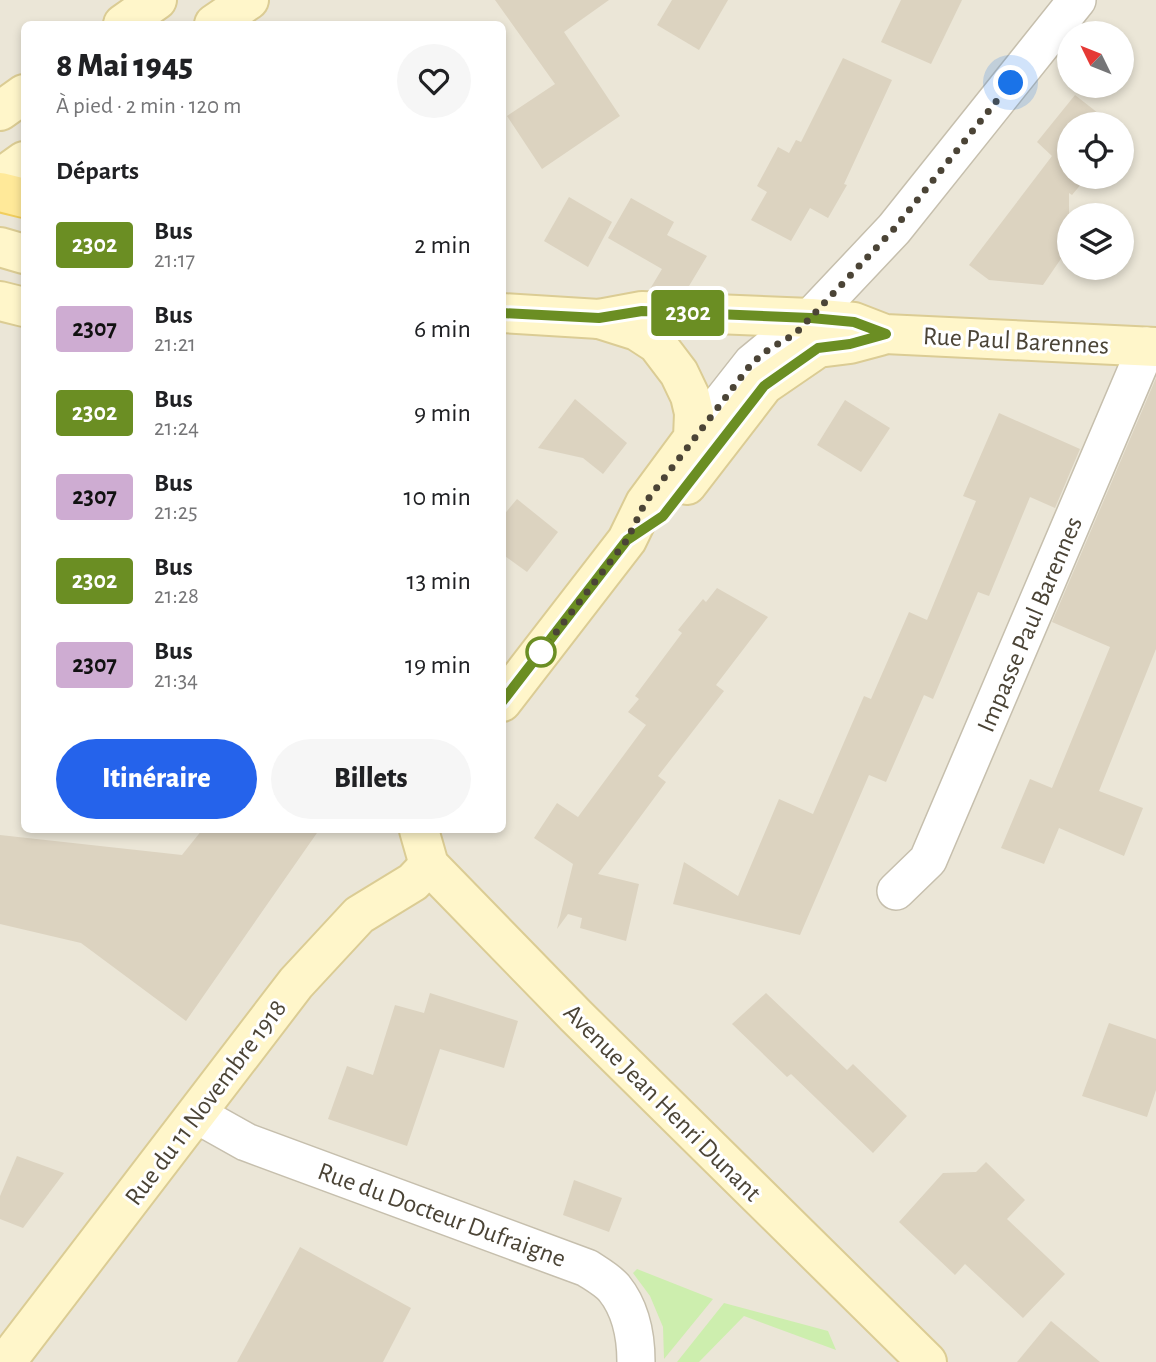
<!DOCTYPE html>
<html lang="fr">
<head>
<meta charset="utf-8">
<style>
	:root { --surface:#fff; --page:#f6f6f6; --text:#202124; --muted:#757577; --accent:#2563eb }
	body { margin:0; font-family:"Alegreya Sans",sans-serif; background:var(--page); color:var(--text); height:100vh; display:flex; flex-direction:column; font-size:26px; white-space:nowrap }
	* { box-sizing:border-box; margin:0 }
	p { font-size:23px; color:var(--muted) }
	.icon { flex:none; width:38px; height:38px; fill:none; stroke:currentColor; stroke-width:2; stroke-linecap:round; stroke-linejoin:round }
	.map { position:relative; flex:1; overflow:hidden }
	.sheet { position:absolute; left:21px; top:21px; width:485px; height:812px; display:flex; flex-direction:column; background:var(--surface); border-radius:10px; box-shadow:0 4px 10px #0003 }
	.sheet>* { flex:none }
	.badge { padding:0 14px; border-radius:5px; font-size:24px; line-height:46px }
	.needle { width:46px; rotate:313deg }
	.controls { position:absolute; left:1057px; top:21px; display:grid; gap:14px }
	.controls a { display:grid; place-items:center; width:77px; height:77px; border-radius:50%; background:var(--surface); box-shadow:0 4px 10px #0003; font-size:35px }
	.you { position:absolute; width:35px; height:35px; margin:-18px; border:5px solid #fff; border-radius:50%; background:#1a73e8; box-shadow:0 0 0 10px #1a73e833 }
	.map>.badge { position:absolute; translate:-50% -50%; box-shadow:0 0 0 4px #fff }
	h2 { padding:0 35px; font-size:26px; line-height:63px }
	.round { display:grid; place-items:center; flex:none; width:74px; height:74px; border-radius:37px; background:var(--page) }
	.head { display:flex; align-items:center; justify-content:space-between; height:119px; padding:0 35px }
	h1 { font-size:33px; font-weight:800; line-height:52px }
	.cta { display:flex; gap:14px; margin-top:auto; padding:14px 35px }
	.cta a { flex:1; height:80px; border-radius:42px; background:var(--accent); color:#fff; font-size:28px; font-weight:800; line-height:80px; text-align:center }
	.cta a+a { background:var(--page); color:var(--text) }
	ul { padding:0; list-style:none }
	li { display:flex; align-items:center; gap:21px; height:84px; padding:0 35px }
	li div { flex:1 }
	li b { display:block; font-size:26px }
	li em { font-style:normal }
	li .badge { min-width:77px; font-weight:700; text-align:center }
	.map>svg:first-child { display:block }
	.residential { fill:#ebe6d7; fill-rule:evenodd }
	.green { fill:#cdeeae }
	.building { fill:#dcd3c0 }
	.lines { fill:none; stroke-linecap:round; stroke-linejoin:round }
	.street-casing { stroke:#c6bfad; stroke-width:40 }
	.secondary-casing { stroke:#dbcc94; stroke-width:42 }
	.primary-casing { stroke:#f1ce5d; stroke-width:42 }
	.street { stroke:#fff; stroke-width:37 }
	.secondary { stroke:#fff6ca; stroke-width:38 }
	.primary { stroke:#ffe999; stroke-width:38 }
	.line-casing { stroke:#fff; stroke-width:16 }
	.line { stroke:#6b8e23; stroke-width:10 }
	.walk { stroke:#4b4436; stroke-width:7; stroke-dasharray:0 12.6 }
	.stop-dot { fill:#fff; stroke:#6b8e23; stroke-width:3.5 }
	.labels { text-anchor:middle; stroke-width:6; stroke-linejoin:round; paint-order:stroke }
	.street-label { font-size:26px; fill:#4b4436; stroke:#fff }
</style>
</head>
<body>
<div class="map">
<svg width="1156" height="1362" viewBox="0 0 1156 1362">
	<rect width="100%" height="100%" fill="#f6f3e9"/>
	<path class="residential" d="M 0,0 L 1156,0 L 1156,1362 L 0,1362 ZM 24,24 L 502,24 L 502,830 L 24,830 ZM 1069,33 L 1122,33 L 1122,86 L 1069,86 ZM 1069,124 L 1122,124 L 1122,177 L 1069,177 ZM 1069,215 L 1122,215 L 1122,268 L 1069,268 Z"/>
	<g class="green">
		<polygon points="637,1269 713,1299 664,1359 663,1327 650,1296 633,1273"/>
		<polygon points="724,1303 828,1331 836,1350 744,1316 699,1362 677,1362"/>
	</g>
	<g class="building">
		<polygon points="495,0 609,0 564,32 620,116 542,169 507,116 555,84"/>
		<polygon points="672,0 728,0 699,50 657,25"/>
		<polygon points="901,0 962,0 931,64 881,42"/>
		<polygon points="843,58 892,80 844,184 847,185 828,218 810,208 791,241 751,220 767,192 757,186 778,147 789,153 796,140 801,142"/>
		<polygon points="1075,95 1112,124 1069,124 1069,177 1087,177 1072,195 1069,193 1069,247 1043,285 989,280 969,265 1052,156 1037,142"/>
		<polygon points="569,197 612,222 588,267 544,241"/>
		<polygon points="631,198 674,222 667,235 707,256 686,291 650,289 662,269 608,238"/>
		<polygon points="1156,378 1156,649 1099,791 1143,808 1124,856 1059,828 1044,864 1001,848 1030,779 1052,788 1110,647 1052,622"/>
		<polygon points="575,399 627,443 603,474 583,458 538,448"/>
		<polygon points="845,400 890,428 861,472 817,445"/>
		<polygon points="999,413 1080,449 1055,508 1030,497 989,596 978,592 933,699 924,695 886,782 869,775 800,935 673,904 684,862 738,896 779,799 813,814 864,696 871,699 909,612 927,620 976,501 963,496"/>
		<polygon points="517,499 558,532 527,572 502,554 502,517"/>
		<polygon points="717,588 768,617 716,685 724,691 658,776 666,782 598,874 639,884 626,941 580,928 582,918 568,914 557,929 573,864 534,838 557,803 578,817 646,725 628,712 639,699 635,696 682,633 678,630 703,599 706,602"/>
		<polygon points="202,830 319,830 186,1021 81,943 0,924 0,835 182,855"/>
		<polygon points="430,993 518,1021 504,1068 440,1049 407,1146 328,1119 347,1066 373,1075 395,1005 424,1013"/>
		<polygon points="766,993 847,1070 853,1064 907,1116 873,1153 791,1074 787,1077 732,1024"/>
		<polygon points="1109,1023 1156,1039 1156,1090 1147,1117 1082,1096"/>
		<polygon points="17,1156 64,1173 23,1228 0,1219 0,1196"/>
		<polygon points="986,1162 1025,1200 1007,1219 1065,1274 1023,1318 965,1264 955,1275 899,1222 943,1173 976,1172"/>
		<polygon points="574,1180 622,1198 609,1232 563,1215"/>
		<polygon points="300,1247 411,1308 383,1362 237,1362"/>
		<polygon points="1051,1321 1100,1362 1017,1362"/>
	</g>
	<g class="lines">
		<defs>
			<g id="street">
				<polyline points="693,438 752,363 769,349 795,334 894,229 1077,0"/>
				<polyline points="896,891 928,860 1147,346"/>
				<path d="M 196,1114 L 246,1142 L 587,1268 C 596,1274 607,1280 614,1288 C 631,1309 636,1336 636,1362"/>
			</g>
			<g id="secondary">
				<polyline points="123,24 157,0"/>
				<polyline points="214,24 249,0"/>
				<polyline points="0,111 24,94"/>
				<polyline points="0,178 24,161"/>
				<polyline points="0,247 24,254"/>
				<polyline points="0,301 24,307"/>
				<polyline points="502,313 599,319 642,311 811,318 854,322 885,334 1156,347"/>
				<polyline points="687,485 764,385 818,348 850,344 880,336"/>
				<polyline points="502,702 627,540 645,503 693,438 694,413 690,396 679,373 657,344 637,331 599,319"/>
				<polyline points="419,830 429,865 576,1016 927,1362"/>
				<polyline points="6,1362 296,983 359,915 413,882 429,865"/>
			</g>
			<polyline id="primary" points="0,192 24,198"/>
		</defs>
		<use href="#street" class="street-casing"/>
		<use href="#secondary" class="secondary-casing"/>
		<use href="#primary" class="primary-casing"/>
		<use href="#street" class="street"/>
		<use href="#secondary" class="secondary"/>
		<use href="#primary" class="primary"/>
	</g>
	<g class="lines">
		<defs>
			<polyline id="line" points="502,313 599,318 642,311 811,318 854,322 886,334 850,344 818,348 764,386 663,516 627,540 502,702"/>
		</defs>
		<use href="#line" class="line-casing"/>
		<use href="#line" class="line"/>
		<polyline class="walk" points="541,652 627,540 645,503 752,363 769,349 795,334 894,229 1011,83"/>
	</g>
	<circle class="stop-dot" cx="541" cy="652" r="14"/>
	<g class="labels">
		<g class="street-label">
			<text transform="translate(1016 340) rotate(3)" y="9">Rue Paul Barennes</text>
			<text transform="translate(1029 624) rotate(-67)" y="9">Impasse Paul Barennes</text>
			<text transform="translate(205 1102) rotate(-53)" y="9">Rue du 11 Novembre 1918</text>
			<text transform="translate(663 1102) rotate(45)" y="9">Avenue Jean Henri Dunant</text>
			<text transform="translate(442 1214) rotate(20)" y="9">Rue du Docteur Dufraigne</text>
		</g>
	</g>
</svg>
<div class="controls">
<a><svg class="needle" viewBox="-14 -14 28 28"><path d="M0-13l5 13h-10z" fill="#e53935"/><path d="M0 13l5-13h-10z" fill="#757577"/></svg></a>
<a><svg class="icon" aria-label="locate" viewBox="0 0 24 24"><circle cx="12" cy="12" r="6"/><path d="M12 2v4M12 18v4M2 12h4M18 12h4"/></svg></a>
<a><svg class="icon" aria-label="layers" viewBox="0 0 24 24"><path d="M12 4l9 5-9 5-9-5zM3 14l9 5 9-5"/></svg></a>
</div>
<div class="you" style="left:1011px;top:83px"></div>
<b class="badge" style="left:688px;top:313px;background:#6b8e23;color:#fff">2302</b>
<section class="sheet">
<div class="head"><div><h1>8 Mai 1945</h1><p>À pied · 2 min · 120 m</p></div><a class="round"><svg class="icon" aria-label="heart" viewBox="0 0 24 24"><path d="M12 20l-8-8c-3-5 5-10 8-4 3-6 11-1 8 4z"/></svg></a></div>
<h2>Départs</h2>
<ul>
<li><span class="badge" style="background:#6b8e23;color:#fff">2302</span><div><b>Bus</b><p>21:17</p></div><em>2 min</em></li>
<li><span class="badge" style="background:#ceacd2;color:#111">2307</span><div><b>Bus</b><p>21:21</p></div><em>6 min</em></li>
<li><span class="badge" style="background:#6b8e23;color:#fff">2302</span><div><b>Bus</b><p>21:24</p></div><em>9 min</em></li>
<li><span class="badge" style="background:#ceacd2;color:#111">2307</span><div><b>Bus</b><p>21:25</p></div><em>10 min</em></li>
<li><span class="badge" style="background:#6b8e23;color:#fff">2302</span><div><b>Bus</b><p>21:28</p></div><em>13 min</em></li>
<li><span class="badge" style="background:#ceacd2;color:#111">2307</span><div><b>Bus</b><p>21:34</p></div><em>19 min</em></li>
</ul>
<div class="cta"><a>Itinéraire</a><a>Billets</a></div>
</section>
</div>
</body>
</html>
